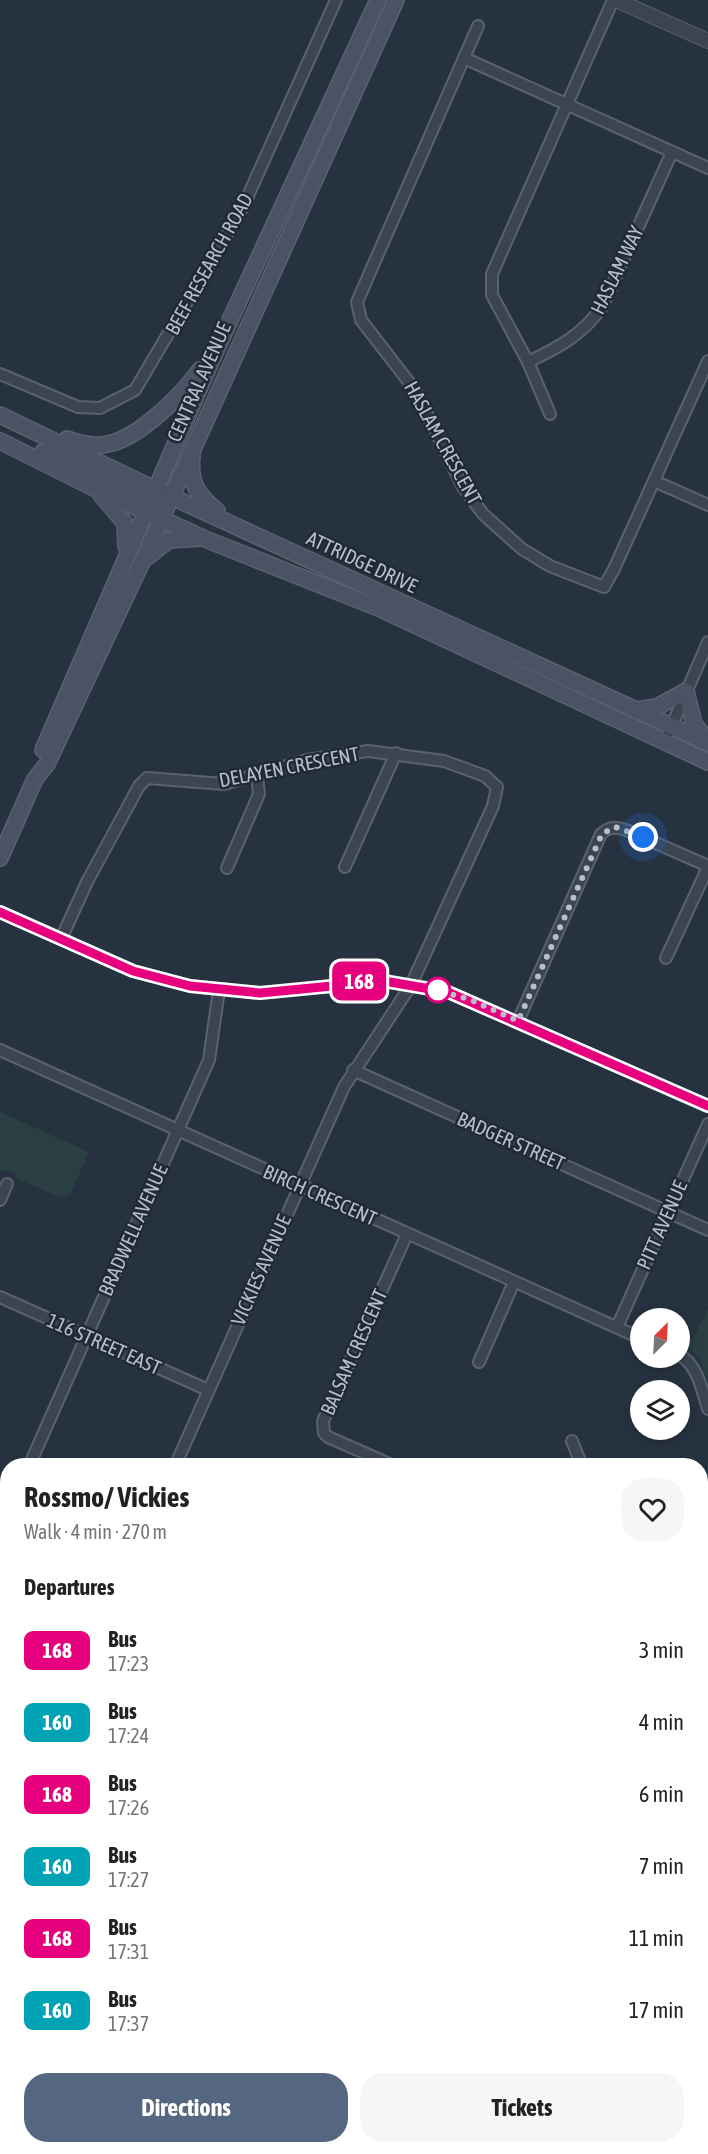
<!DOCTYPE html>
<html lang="en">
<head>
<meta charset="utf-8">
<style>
	:root { --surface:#fff; --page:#f6f6f6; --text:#222; --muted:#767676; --accent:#556681 }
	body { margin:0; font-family:"Asap Condensed",sans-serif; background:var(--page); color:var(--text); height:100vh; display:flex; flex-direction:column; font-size:22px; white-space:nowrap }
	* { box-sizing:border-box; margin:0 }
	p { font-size:20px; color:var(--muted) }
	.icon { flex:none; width:33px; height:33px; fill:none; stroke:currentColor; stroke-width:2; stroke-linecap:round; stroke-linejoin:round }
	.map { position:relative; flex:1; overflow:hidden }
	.drawer { position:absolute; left:0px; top:1458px; width:708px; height:696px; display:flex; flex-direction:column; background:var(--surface); border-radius:24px 24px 0 0; box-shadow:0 3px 9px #0003 }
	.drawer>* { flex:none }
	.badge { padding:0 12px; border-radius:9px; font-size:21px; line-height:39px }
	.needle { width:39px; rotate:24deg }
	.buttons { position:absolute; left:630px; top:1308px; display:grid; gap:12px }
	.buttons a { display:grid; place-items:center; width:60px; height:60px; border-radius:50%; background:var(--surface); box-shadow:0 3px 9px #0003; font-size:30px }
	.you { position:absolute; width:30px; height:30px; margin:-15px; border:4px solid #fff; border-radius:50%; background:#1a73e8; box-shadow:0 0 0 9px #1a73e833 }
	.map>.badge { position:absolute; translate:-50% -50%; box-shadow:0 0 0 3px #fff }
	h2 { padding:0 24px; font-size:22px; line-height:54px }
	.round { display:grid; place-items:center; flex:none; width:63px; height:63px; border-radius:24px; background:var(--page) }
	.summary { display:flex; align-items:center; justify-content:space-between; height:102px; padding:0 24px }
	h1 { font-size:28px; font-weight:700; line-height:45px }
	.action { display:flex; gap:12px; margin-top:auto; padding:12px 24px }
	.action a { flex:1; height:69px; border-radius:24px; background:var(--accent); color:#fff; font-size:24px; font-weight:700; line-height:69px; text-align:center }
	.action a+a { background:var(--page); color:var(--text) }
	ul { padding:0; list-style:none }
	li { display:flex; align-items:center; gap:18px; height:72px; padding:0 24px }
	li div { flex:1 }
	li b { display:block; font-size:22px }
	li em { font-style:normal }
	li .badge { min-width:66px; font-weight:700; text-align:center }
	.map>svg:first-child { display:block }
	.green { fill:#293f42 }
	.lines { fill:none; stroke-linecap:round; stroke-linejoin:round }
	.minor-casing { stroke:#59626e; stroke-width:14 }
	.tertiary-casing { stroke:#59626e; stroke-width:16 }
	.secondary-casing { stroke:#59626e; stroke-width:18 }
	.minor { stroke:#3b4451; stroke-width:10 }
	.tertiary { stroke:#3b4451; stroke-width:14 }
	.secondary { stroke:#495364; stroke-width:15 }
	.line-casing { stroke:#fff; stroke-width:14 }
	.line { stroke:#e6007e; stroke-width:9 }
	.walk { stroke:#b8bfcb; stroke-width:6; stroke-dasharray:0 10.8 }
	.stop-dot { fill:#fff; stroke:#e6007e; stroke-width:3 }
	.labels { text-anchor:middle; stroke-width:5; stroke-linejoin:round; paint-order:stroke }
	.street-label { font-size:20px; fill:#b8bfcb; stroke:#202936 }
</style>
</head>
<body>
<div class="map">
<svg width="708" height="2154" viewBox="0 0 708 2154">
	<rect width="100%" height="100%" fill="#273241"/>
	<g class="green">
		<polygon points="0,1112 89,1152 70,1195 62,1198 18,1179 14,1172 0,1170"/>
		<polygon points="708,1309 708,1380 699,1358 688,1348"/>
		<polygon points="701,2099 708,2101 708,2154 480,2154 483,2146 700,2146"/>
	</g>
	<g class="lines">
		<defs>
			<g id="minor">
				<path d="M 613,0 L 492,274 L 492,295 L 528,362 C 559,347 581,336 602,307 L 672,152"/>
				<polyline points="478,26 357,302 361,320 415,390 463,487 483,514 522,549 550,566 604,587 614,569 708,361"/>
				<polyline points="464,58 708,168"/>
				<polyline points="528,362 550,414"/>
				<polyline points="0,374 78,407 100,408 135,390 243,207 336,0"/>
				<polyline points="654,481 708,505"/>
				<polyline points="669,732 708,642"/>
				<polyline points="345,867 396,753"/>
				<polyline points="227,868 259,794 257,776"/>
				<polyline points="0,912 133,971 190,986 260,993 384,981 448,992 708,1106"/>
				<polyline points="61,939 87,882 139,786 147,778 224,784 307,760 368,751 444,761 485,776 497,787 493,806 411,985 344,1087 175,1466"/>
				<polyline points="666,958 708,867"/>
				<path d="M 518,1021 L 601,834 C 610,826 615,827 626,830 L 708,866"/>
				<polyline points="0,1050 640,1338"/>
				<polyline points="353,1070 708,1230"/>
				<polyline points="0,1200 7,1184"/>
				<polyline points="0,1297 208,1390"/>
				<polyline points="617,1327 708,1124"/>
				<path d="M 680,1355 C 698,1366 702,1390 708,1409"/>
				<polyline points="479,1362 514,1282"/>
				<polyline points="572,1441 582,1466"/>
				<polyline points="29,1466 209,1060 219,990"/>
				<polyline points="394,1466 328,1437 324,1433 323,1421 407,1234"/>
				<polyline points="700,1483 708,1481"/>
				<polyline points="0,1531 8,1514"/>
				<polyline points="0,1615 8,1613"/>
				<polyline points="700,1677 708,1660"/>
				<polyline points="0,1755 8,1753"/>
				<polyline points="0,1904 8,1902"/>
				<polyline points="0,2010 8,2033"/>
				<polyline points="0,2046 8,2044"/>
				<polyline points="43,2146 45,2154"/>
				<polyline points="94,2154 116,2146"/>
			</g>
			<g id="tertiary">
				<polyline points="616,0 708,41"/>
				<polyline points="0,1591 8,1594"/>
				<polyline points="700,1906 708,1909"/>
			</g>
			<g id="secondary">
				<polyline points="0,415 146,485 708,743"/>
				<path d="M 67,439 C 80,444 94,447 108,444 C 139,438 182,395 200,370"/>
				<polyline points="0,441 92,487 205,539 381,609 708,762"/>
				<polyline points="43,452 150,500 159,499"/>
				<path d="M 192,456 C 189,482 197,495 217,511"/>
				<polyline points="101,495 125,523 126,546"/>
				<polyline points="146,558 169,540 199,538"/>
				<polyline points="636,710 657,707 686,691 694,724 708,741"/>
				<polyline points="43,750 213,357 378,0"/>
				<polyline points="0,858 35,779 47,764 142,562 396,0"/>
			</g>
		</defs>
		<use href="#minor" class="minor-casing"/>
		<use href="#tertiary" class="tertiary-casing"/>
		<use href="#secondary" class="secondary-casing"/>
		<use href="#minor" class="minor"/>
		<use href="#tertiary" class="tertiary"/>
		<use href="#secondary" class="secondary"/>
	</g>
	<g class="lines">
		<defs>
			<polyline id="line" points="0,912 133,971 190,986 260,993 384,981 448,992 708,1106"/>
		</defs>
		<use href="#line" class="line-casing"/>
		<use href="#line" class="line"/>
		<polyline class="walk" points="438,990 430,988 471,1000 518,1021 602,834 615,827 643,837"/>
	</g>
	<circle class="stop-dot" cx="438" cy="990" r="12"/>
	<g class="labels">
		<g class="street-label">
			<text transform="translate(209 264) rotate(-61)" y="7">BEEF RESEARCH ROAD</text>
			<text transform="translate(617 270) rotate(-64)" y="7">HASLAM WAY</text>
			<text transform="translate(199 382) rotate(-66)" y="7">CENTRAL AVENUE</text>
			<text transform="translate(443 443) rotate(61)" y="7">HASLAM CRESCENT</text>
			<text transform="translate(362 562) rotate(25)" y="7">ATTRIDGE DRIVE</text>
			<text transform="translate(289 767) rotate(-11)" y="7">DELAYEN CRESCENT</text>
			<text transform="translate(511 1141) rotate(24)" y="7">BADGER STREET</text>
			<text transform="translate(320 1195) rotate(24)" y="7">BIRCH CRESCENT</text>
			<text transform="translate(662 1225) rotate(-66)" y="7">PITT AVENUE</text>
			<text transform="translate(133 1230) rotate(-66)" y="7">BRADWELL AVENUE</text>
			<text transform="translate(261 1270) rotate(-66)" y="7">VICKIES AVENUE</text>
			<text transform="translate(104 1344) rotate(24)" y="7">116 STREET EAST</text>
			<text transform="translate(354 1352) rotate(-66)" y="7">BALSAM CRESCENT</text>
		</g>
	</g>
</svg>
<div class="buttons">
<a><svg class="needle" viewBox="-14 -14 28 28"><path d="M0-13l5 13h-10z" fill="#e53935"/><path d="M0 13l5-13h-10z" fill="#767676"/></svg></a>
<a><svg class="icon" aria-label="layers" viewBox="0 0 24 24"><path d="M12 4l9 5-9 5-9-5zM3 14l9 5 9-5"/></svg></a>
</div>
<div class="you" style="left:643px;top:837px"></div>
<b class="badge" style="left:359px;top:981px;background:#e6007e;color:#fff">168</b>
<section class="drawer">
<div class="summary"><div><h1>Rossmo/ Vickies</h1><p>Walk · 4 min · 270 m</p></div><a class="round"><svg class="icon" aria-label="heart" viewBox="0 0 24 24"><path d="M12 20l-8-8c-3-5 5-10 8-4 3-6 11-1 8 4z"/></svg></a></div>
<h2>Departures</h2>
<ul>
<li><span class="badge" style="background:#e6007e;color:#fff">168</span><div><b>Bus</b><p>17:23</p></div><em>3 min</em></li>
<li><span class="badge" style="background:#00a3b4;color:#fff">160</span><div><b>Bus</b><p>17:24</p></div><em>4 min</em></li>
<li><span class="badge" style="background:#e6007e;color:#fff">168</span><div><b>Bus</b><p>17:26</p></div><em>6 min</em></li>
<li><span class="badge" style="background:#00a3b4;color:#fff">160</span><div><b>Bus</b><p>17:27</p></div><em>7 min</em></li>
<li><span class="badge" style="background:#e6007e;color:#fff">168</span><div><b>Bus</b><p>17:31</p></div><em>11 min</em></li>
<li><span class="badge" style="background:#00a3b4;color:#fff">160</span><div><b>Bus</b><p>17:37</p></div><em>17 min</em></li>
</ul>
<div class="action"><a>Directions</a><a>Tickets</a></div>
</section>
</div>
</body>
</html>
